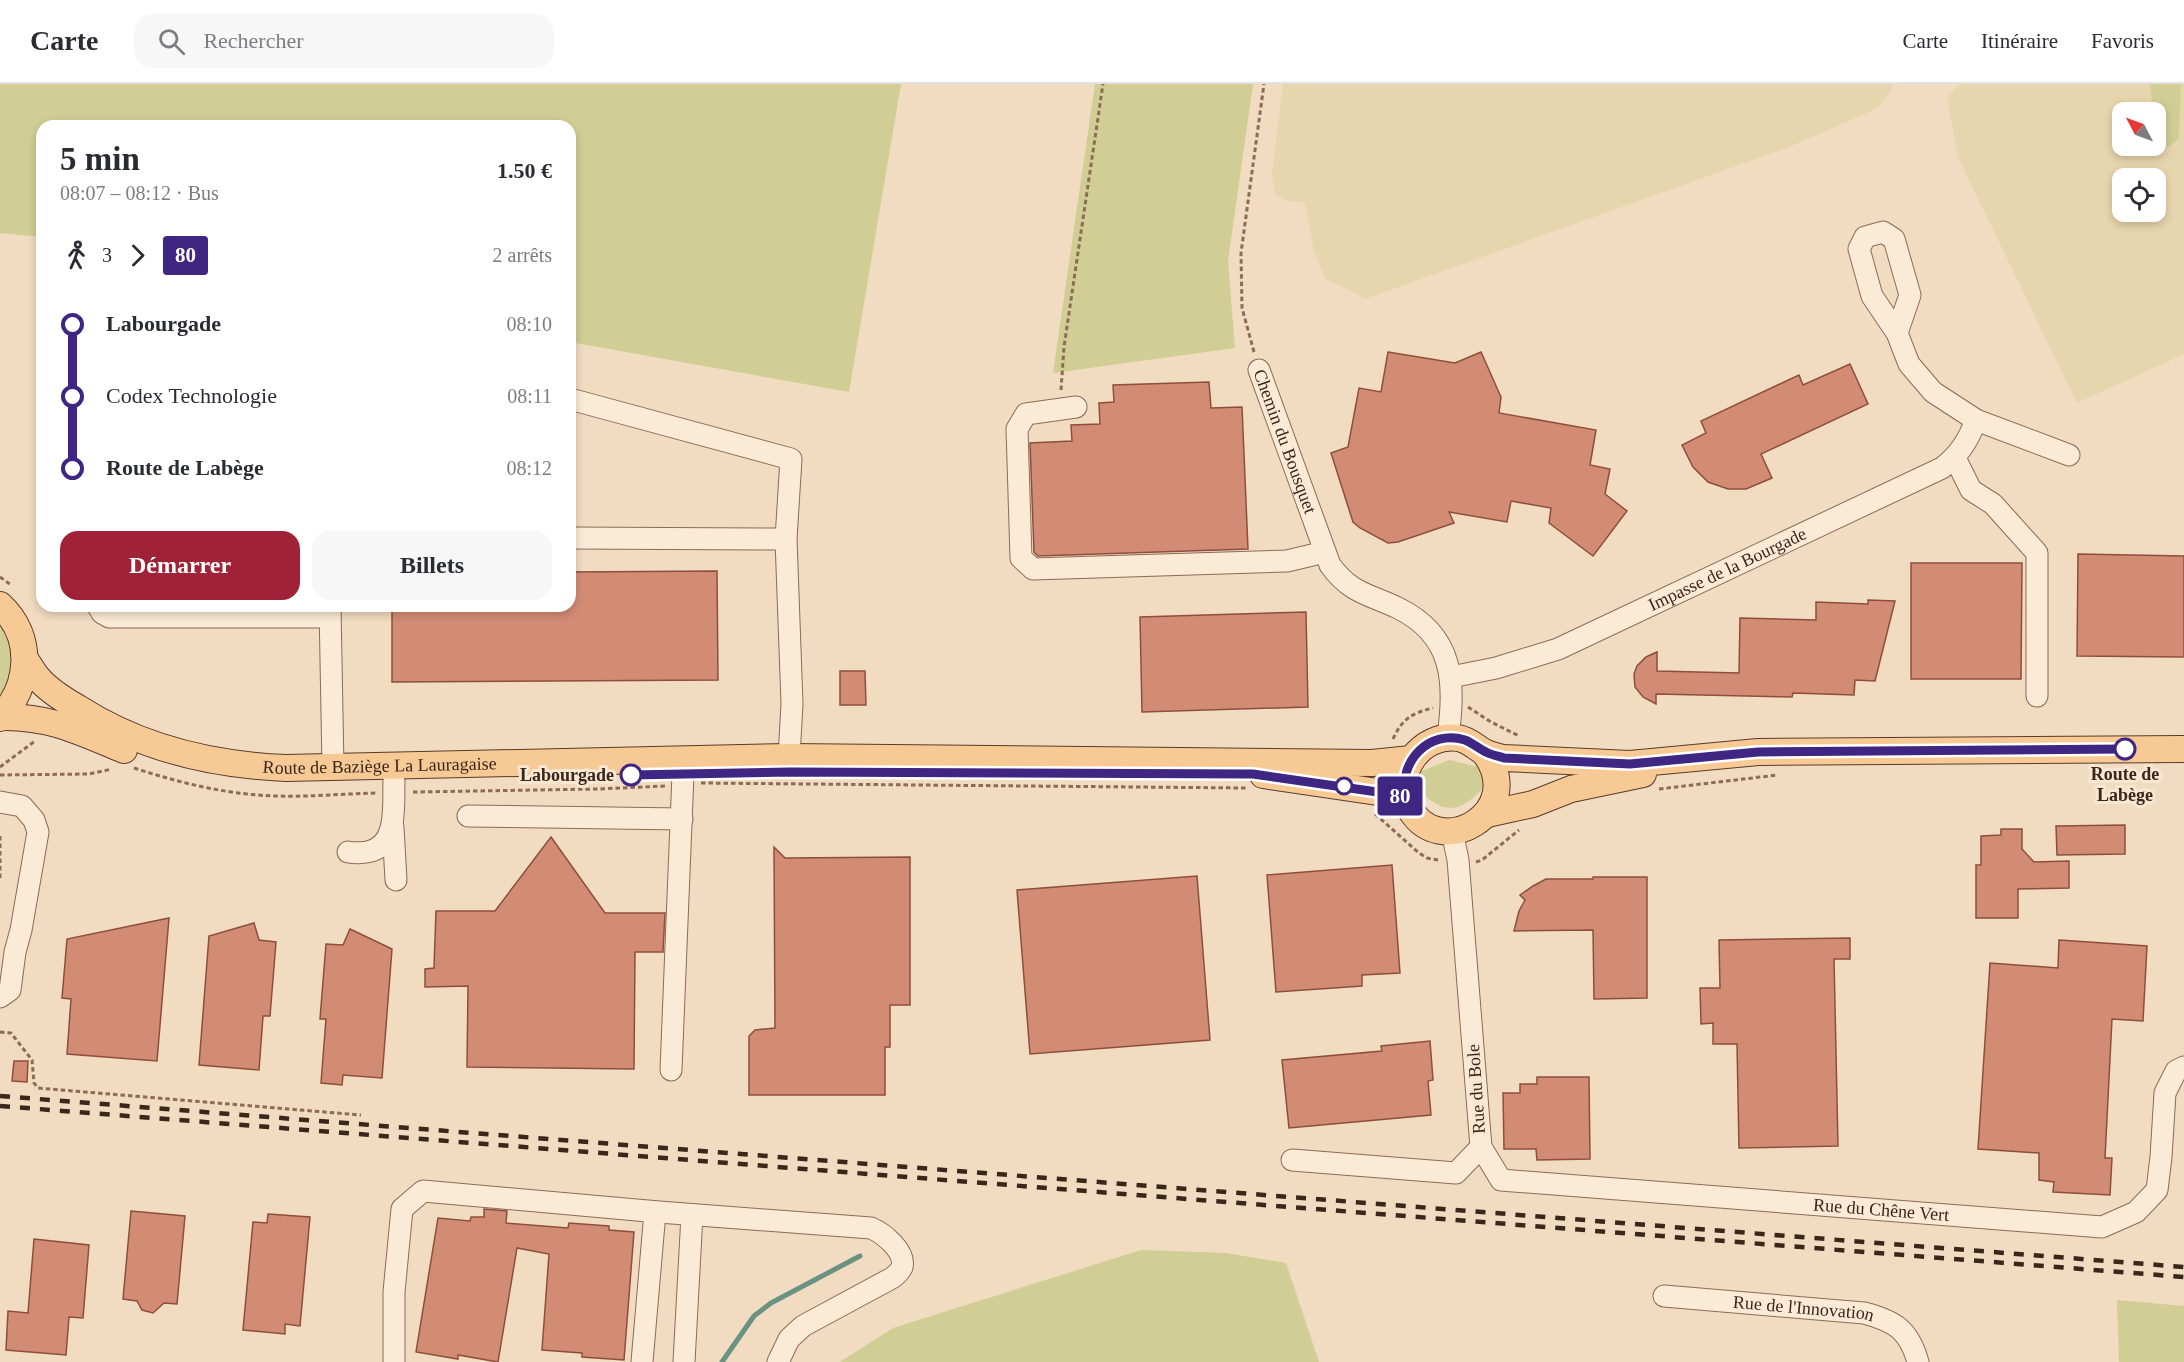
<!DOCTYPE html>
<html lang="fr">
<head>
<meta charset="utf-8">
<style>
	:root { --surface:#fff; --page:#f7f7f7; --text:#2b2b33; --muted:#7c7c81; --line:#e1e1e2; --accent:#a02236 }
	body { margin:0; font-family:"Times New Roman",serif; background:var(--page); color:var(--text); height:100vh; display:flex; flex-direction:column; font-size:22px; white-space:nowrap }
	* { box-sizing:border-box; margin:0 }
	p { font-size:20px; color:var(--muted) }
	.icon { flex:none; width:33px; height:33px; fill:none; stroke:currentColor; stroke-width:2; stroke-linecap:round; stroke-linejoin:round }
	.map { position:relative; flex:1; overflow:hidden }
	.drawer { position:absolute; left:36px; top:36px; width:540px; height:492px; display:flex; flex-direction:column; background:var(--surface); border-radius:18px; box-shadow:0 3px 9px #0003 }
	.drawer>* { flex:none }
	.badge { padding:0 12px; border-radius:4px; font-size:21px; line-height:39px }
	.needle { width:39px; rotate:311deg }
	.buttons { position:absolute; left:2112px; top:18px; display:grid; gap:12px }
	.buttons a { display:grid; place-items:center; width:54px; height:54px; border-radius:12px; background:var(--surface); box-shadow:0 3px 9px #0003; font-size:30px }
	.map>.badge { position:absolute; translate:-50% -50%; box-shadow:0 0 0 3px #fff }
	.legs { display:flex; align-items:center; gap:9px; height:66px; padding:0 24px; font-size:20px }
	.legs p { margin-inline-start:auto }
	.overview { display:flex; align-items:center; justify-content:space-between; height:102px; padding:0 24px }
	h1 { font-size:33px; font-weight:700; line-height:45px }
	.button { display:flex; gap:12px; margin-top:auto; padding:12px 24px }
	.button a { flex:1; height:69px; border-radius:18px; background:var(--accent); color:#fff; font-size:24px; font-weight:700; line-height:69px; text-align:center }
	.button a+a { background:var(--page); color:var(--text) }
	ul { padding:0 24px; list-style:none }
	li { display:flex; align-items:center; gap:21px; height:72px; font-size:22px }
	li i { display:grid; place-items:center; width:9px; height:100%; margin:0 8px; background:currentColor }
	li i::after { content:''; width:15px; height:15px; margin:-8px; border:4px solid; border-radius:50%; background:var(--surface) }
	li p { margin-inline-start:auto }
	li:first-child i { background:linear-gradient(#0000 50%,currentColor 0) }
	li:last-child i { background:linear-gradient(currentColor 50%,#0000 0) }
	header { display:flex; align-items:center; gap:36px; box-sizing:border-box; height:84px; padding:0 30px; background:var(--surface); border-bottom:2px solid var(--line) }
	header strong { font-size:28px }
	nav { display:flex; gap:33px; margin-inline-start:auto; font-size:21px }
	.search { width:420px; height:54px; background:var(--page); display:flex; align-items:center; gap:15px; box-sizing:border-box; padding:0 21px; border-radius:18px; color:var(--muted); font-size:22px }
	.map>svg:first-child { display:block }
	.farmland { fill:#e7d5ad; fill-rule:evenodd }
	.green { fill:#d0ce94 }
	.lines { fill:none; stroke-linecap:round; stroke-linejoin:round }
	.stream { stroke:#6a9282; stroke-width:5 }
	.building { fill:#d28c74; stroke:#8d4f3b; stroke-width:1.5 }
	.minor-casing { stroke:#8c6b57; stroke-width:23 }
	.major-casing { stroke:#593a2b; stroke-width:28 }
	.path { stroke:#8c6b57; stroke-width:3; stroke-dasharray:4.5 3; stroke-linecap:butt }
	.minor { stroke:#fbead5; stroke-width:21 }
	.major { stroke:#f7ca95; stroke-width:26 }
	.rail { stroke:#3b261c; stroke-width:4.5; stroke-dasharray:10 10; stroke-linecap:butt }
	.line-1-casing { stroke:#fff; stroke-width:14 }
	.line-1 { stroke:#3f2682; stroke-width:9 }
	.stop-1-dot { fill:#fff; stroke:#3f2682; stroke-width:3 }
	.labels { text-anchor:middle; stroke-width:6; stroke-linejoin:round; paint-order:stroke }
	.street-label { font-size:18px; fill:#3b261c; stroke:#f8e7d1 }
	.stop-label { font-size:18px; font-weight:bold; fill:#3b261c; stroke:#f8e7d1 }
</style>
</head>
<body>
<header>
<strong>Carte</strong>
<div class="search"><svg class="icon" aria-label="search" viewBox="0 0 24 24"><circle cx="10" cy="10" r="6"/><path d="M15 15l6 6"/></svg>Rechercher</div>
<nav><a>Carte</a><a>Itinéraire</a><a>Favoris</a></nav>
</header>
<div class="map">
<svg width="2184" height="1278" viewBox="0 0 2184 1278">
	<rect width="100%" height="100%" fill="#f1dbc1"/>
	<g class="farmland">
		<polygon points="1283,0 1892,0 1890,8 1878,24 1789,63 1365,215 1340,201 1326,196 1314,168 1305,118 1287,117 1275,110 1272,90"/>
		<path d="M 1960,0 L 2150,0 L 2153,28 L 2122,28 L 2122,62 L 2156,62 L 2156,48 L 2156,51 L 2179,55 L 2181,0 L 2184,0 L 2184,270 L 2077,319 L 1958,73 L 1947,13 ZM 2122,94 L 2156,94 L 2156,128 L 2122,128 Z"/>
	</g>
	<g class="green">
		<polygon points="0,0 901,0 849,308 570,258 570,42 42,42 42,153 0,149"/>
		<polygon points="1095,0 1253,0 1228,177 1235,264 1053,289"/>
		<polygon points="2150,0 2181,0 2179,55 2168,63 2156,51 2156,28 2153,28"/>
		<path d="M 0,541 C 13,564 16,589 0,612 Z"/>
		<path d="M 1449,676 L 1483,684 L 1486,701 C 1459,730 1446,732 1416,704 L 1419,688 Z"/>
		<polygon points="1141,1166 1226,1169 1286,1179 1319,1278 840,1278 893,1244"/>
		<polygon points="2117,1216 2184,1222 2184,1278 2119,1278"/>
	</g>
	<g class="lines">
		<polyline class="stream" points="722,1278 754,1232 771,1219 860,1172"/>
	</g>
	<g class="building">
		<polygon points="1388,268 1455,279 1481,268 1501,313 1499,329 1596,346 1590,381 1610,385 1605,410 1627,427 1593,472 1549,439 1551,424 1511,417 1507,438 1449,428 1454,439 1398,458 1388,459 1360,444 1353,438 1331,369 1348,363 1359,304 1381,308"/>
		<polygon points="1850,280 1868,320 1761,370 1772,394 1746,405 1728,405 1708,398 1693,383 1682,361 1706,349 1701,337 1799,291 1803,301"/>
		<polygon points="1209,298 1211,324 1242,323 1248,465 1038,472 1034,468 1030,359 1072,357 1071,341 1100,340 1099,319 1114,318 1113,301"/>
		<polygon points="2078,470 2184,472 2184,573 2077,572"/>
		<polygon points="1911,479 2022,479 2021,595 1911,595"/>
		<polygon points="717,487 718,596 392,598 392,522 570,522 570,488"/>
		<polygon points="1868,516 1895,517 1875,597 1855,596 1854,611 1793,609 1792,613 1656,610 1656,620 1643,613 1635,603 1634,590 1637,582 1646,573 1657,568 1657,587 1739,589 1740,534 1816,536 1816,518 1868,520"/>
		<polygon points="1306,528 1308,623 1142,628 1140,533"/>
		<polygon points="840,587 865,587 866,621 840,621"/>
		<polygon points="2125,741 2125,770 2057,771 2056,742"/>
		<polygon points="2001,745 2022,745 2022,765 2034,778 2069,777 2069,804 2018,805 2018,834 1976,834 1976,781 1981,781 1981,752 2001,751"/>
		<polygon points="551,753 605,829 665,829 663,868 635,868 634,985 467,983 468,902 425,903 425,885 434,884 436,827 495,827"/>
		<polygon points="774,763 785,774 910,773 910,921 890,921 890,963 885,963 885,1011 749,1011 749,952 755,946 775,944"/>
		<polygon points="1392,781 1400,889 1362,891 1362,902 1276,908 1267,791"/>
		<polygon points="1197,792 1210,956 1030,970 1017,806"/>
		<polygon points="1593,793 1647,793 1647,914 1594,915 1593,846 1514,847 1519,827 1525,816 1520,811 1533,802 1546,795 1593,795"/>
		<polygon points="169,834 157,977 67,970 71,915 62,914 67,855"/>
		<polygon points="254,839 259,856 276,858 270,932 263,932 259,986 199,981 209,852"/>
		<polygon points="350,845 392,865 382,994 343,991 342,1001 321,999 326,935 320,935 326,860 343,861"/>
		<polygon points="1850,854 1850,875 1834,875 1838,1062 1739,1064 1737,960 1713,960 1713,939 1701,940 1700,904 1720,904 1719,856"/>
		<polygon points="2059,856 2147,862 2143,937 2112,935 2105,1074 2112,1074 2110,1111 2053,1108 2054,1098 2039,1096 2039,1069 1978,1065 1990,879 2058,884"/>
		<polygon points="1430,957 1433,996 1428,997 1431,1031 1289,1044 1282,976 1382,967 1381,962"/>
		<polygon points="14,977 28,977 27,998 12,997"/>
		<polygon points="1537,993 1589,993 1590,1075 1537,1076 1536,1065 1504,1065 1503,1009 1520,1009 1520,1000 1537,1000"/>
		<polygon points="484,1125 507,1127 506,1139 568,1144 569,1139 609,1142 609,1146 634,1148 624,1276 582,1273 582,1269 542,1266 549,1170 517,1164 498,1278 458,1271 458,1275 416,1268 438,1134 470,1137 471,1133 484,1133"/>
		<polygon points="131,1127 185,1132 177,1220 164,1219 153,1229 142,1226 137,1217 123,1215"/>
		<polygon points="268,1130 310,1133 300,1242 285,1240 285,1250 243,1246 253,1138 267,1139"/>
		<polygon points="34,1155 89,1161 83,1234 69,1233 66,1271 6,1266 8,1227 28,1229"/>
	</g>
	<g class="lines">
		<defs>
			<g id="minor">
				<polyline points="1897,249 1872,212 1859,165 1865,153 1883,148 1894,155 1910,211 1897,249 1909,280 1933,308 1976,336 2069,371"/>
				<path id="s1" d="M 1259,286 L 1330,481 C 1351,510 1369,510 1398,524 C 1455,552 1455,599 1448,654"/>
				<polyline points="570,315 791,375 786,455 792,620 789,673"/>
				<polyline points="1076,323 1026,330 1017,345 1021,474 1033,485 1287,477 1325,468"/>
				<polyline points="1955,374 1971,406 1993,420 2037,469 2037,612"/>
				<polyline points="570,454 786,455"/>
				<polyline points="98,522 102,529 109,533 330,533"/>
				<polyline points="330,522 333,683"/>
				<path id="s2" d="M 1451,593 L 1496,584 L 1558,565 L 1942,384 C 1959,371 1968,357 1976,336"/>
				<polyline points="0,718 22,722 34,736 38,748 21,846 15,868 10,906 0,913"/>
				<polyline points="468,732 682,735"/>
				<polyline points="393,743 396,796"/>
				<path d="M 348,768 C 354,769 361,769 367,768 C 399,763 393,720 394,696"/>
				<polyline points="671,986 683,690"/>
				<path id="s3" d="M 1481,1063 L 1501,1096 L 2102,1143 L 2136,1128 L 2157,1106 L 2161,1073 L 2165,1009 L 2176,987 L 2184,983"/>
				<polyline points="1292,1076 1456,1089 1481,1063 1458,776 1452,747"/>
				<path id="s4" d="M 1664,1212 L 1864,1229 C 1895,1237 1909,1246 1918,1278"/>
				<path d="M 394,1278 L 394,1208 L 402,1125 L 423,1107 L 659,1128 L 871,1144 C 883,1149 906,1167 902,1183 C 900,1188 896,1191 892,1194 L 803,1242 L 789,1255 L 778,1278"/>
				<polyline points="642,1278 655,1128"/>
				<polyline points="684,1278 692,1131"/>
			</g>
			<g id="major">
				<path d="M 0,521 C 34,552 31,601 0,634"/>
				<path id="s5" d="M 25,575 C 29,581 33,588 38,594 C 48,606 64,616 78,624 C 140,664 213,681 286,684 L 789,673 L 1372,679 L 1411,675"/>
				<path d="M 1,633 C 50,632 80,648 124,666"/>
				<path d="M 1484,668 C 1530,728 1437,781 1408,721 C 1393,688 1421,649 1458,654 C 1470,656 1476,664 1486,669 C 1492,671 1498,673 1504,674 L 1630,680 L 1758,668 L 2184,665"/>
				<polyline points="1263,691 1405,712"/>
				<polyline points="1487,730 1533,720 1571,705 1643,690"/>
			</g>
		</defs>
		<use href="#minor" class="minor-casing"/>
		<use href="#major" class="major-casing"/>
		<g class="path">
			<polyline points="1254,268 1242,224 1241,169 1264,0"/>
			<polyline points="1061,306 1064,263 1103,0"/>
			<polyline points="0,493 11,501"/>
			<polyline points="1468,623 1491,638 1519,652"/>
			<path d="M 1393,655 C 1402,635 1412,629 1433,624"/>
			<polyline points="0,683 35,657"/>
			<path d="M 134,684 C 171,696 209,706 247,710 C 290,715 334,710 377,709"/>
			<polyline points="0,691 89,690 112,685"/>
			<polyline points="701,699 1246,704"/>
			<polyline points="1659,705 1778,691"/>
			<polyline points="413,708 598,705 665,702"/>
			<polyline points="1375,730 1419,769 1427,774 1438,776"/>
			<polyline points="0,752 0,795"/>
			<polyline points="1476,778 1482,776 1519,746"/>
			<polyline points="0,948 11,949 32,976 34,999 38,1004 361,1031"/>
		</g>
		<use href="#minor" class="minor"/>
		<use href="#major" class="major"/>
		<g class="rail">
			<polyline points="0,1012 2184,1183"/>
			<polyline points="0,1022 2184,1193"/>
		</g>
	</g>
	<g class="lines">
		<defs>
			<path id="line-1" d="M 631,691 L 790,688 L 1253,690 L 1405,712 C 1399,677 1429,645 1465,656 C 1473,659 1479,665 1486,668 C 1491,671 1498,672 1504,674 L 1630,680 L 1758,668 L 2125,665"/>
		</defs>
		<use href="#line-1" class="line-1-casing"/>
		<use href="#line-1" class="line-1"/>
	</g>
	<g class="stop-1-dot">
		<circle cx="2125" cy="665" r="10"/>
		<circle cx="631" cy="691" r="10"/>
		<circle cx="1344" cy="702" r="8"/>
	</g>
	<g class="labels">
		<g class="street-label">
			<text dy="6" stroke="none"><textPath href="#s1" startOffset="76">Chemin du Bousquet</textPath></text>
			<text dy="6" stroke="none"><textPath href="#s2" startOffset="298">Impasse de la Bourgade</textPath></text>
			<text dy="6" stroke="none"><textPath href="#s5" startOffset="386">Route de Baziège La Lauragaise</textPath></text>
			<text transform="translate(1476 1005) rotate(-94)" y="6">Rue du Bole</text>
			<text dy="6" stroke="none"><textPath href="#s3" startOffset="420">Rue du Chêne Vert</textPath></text>
			<text dy="6" stroke="none"><textPath href="#s4" startOffset="140">Rue de l'Innovation</textPath></text>
		</g>
		<g class="stop-label">
			<text x="2125" y="696">Route de<tspan x="2125" dy="21">Labège</tspan></text>
			<text x="614" y="697" text-anchor="end">Labourgade</text>
		</g>
	</g>
</svg>
<div class="buttons">
<a><svg class="needle" viewBox="-14 -14 28 28"><path d="M0-13l5 13h-10z" fill="#e53935"/><path d="M0 13l5-13h-10z" fill="#7c7c81"/></svg></a>
<a><svg class="icon" aria-label="locate" viewBox="0 0 24 24"><circle cx="12" cy="12" r="6"/><path d="M12 2v4M12 18v4M2 12h4M18 12h4"/></svg></a>
</div>
<b class="badge" style="left:1400px;top:712px;background:#3f2682;color:#fff">80</b>
<section class="drawer">
<div class="overview"><div><h1>5 min</h1><p>08:07 – 08:12 · Bus</p></div><b>1.50 €</b></div>
<div class="legs"><svg class="icon" aria-label="walk" viewBox="0 0 24 24"><circle cx="13" cy="4" r="2"/><path d="M13 8l-2 6 4 7M11 14l-3 7M7 12l3-4h3l4 4"/></svg>3<svg class="icon" aria-label="forward" viewBox="0 0 24 24"><path d="M9 5l7 7-7 7"/></svg><b class="badge" style="background:#3f2682;color:#fff">80</b><p>2 arrêts</p></div>
<ul>
<li><i style="color:#3f2682"></i><b>Labourgade</b><p>08:10</p></li>
<li><i style="color:#3f2682"></i><span>Codex Technologie</span><p>08:11</p></li>
<li><i style="color:#3f2682"></i><b>Route de Labège</b><p>08:12</p></li>
</ul>
<div class="button"><a>Démarrer</a><a>Billets</a></div>
</section>
</div>
</body>
</html>
